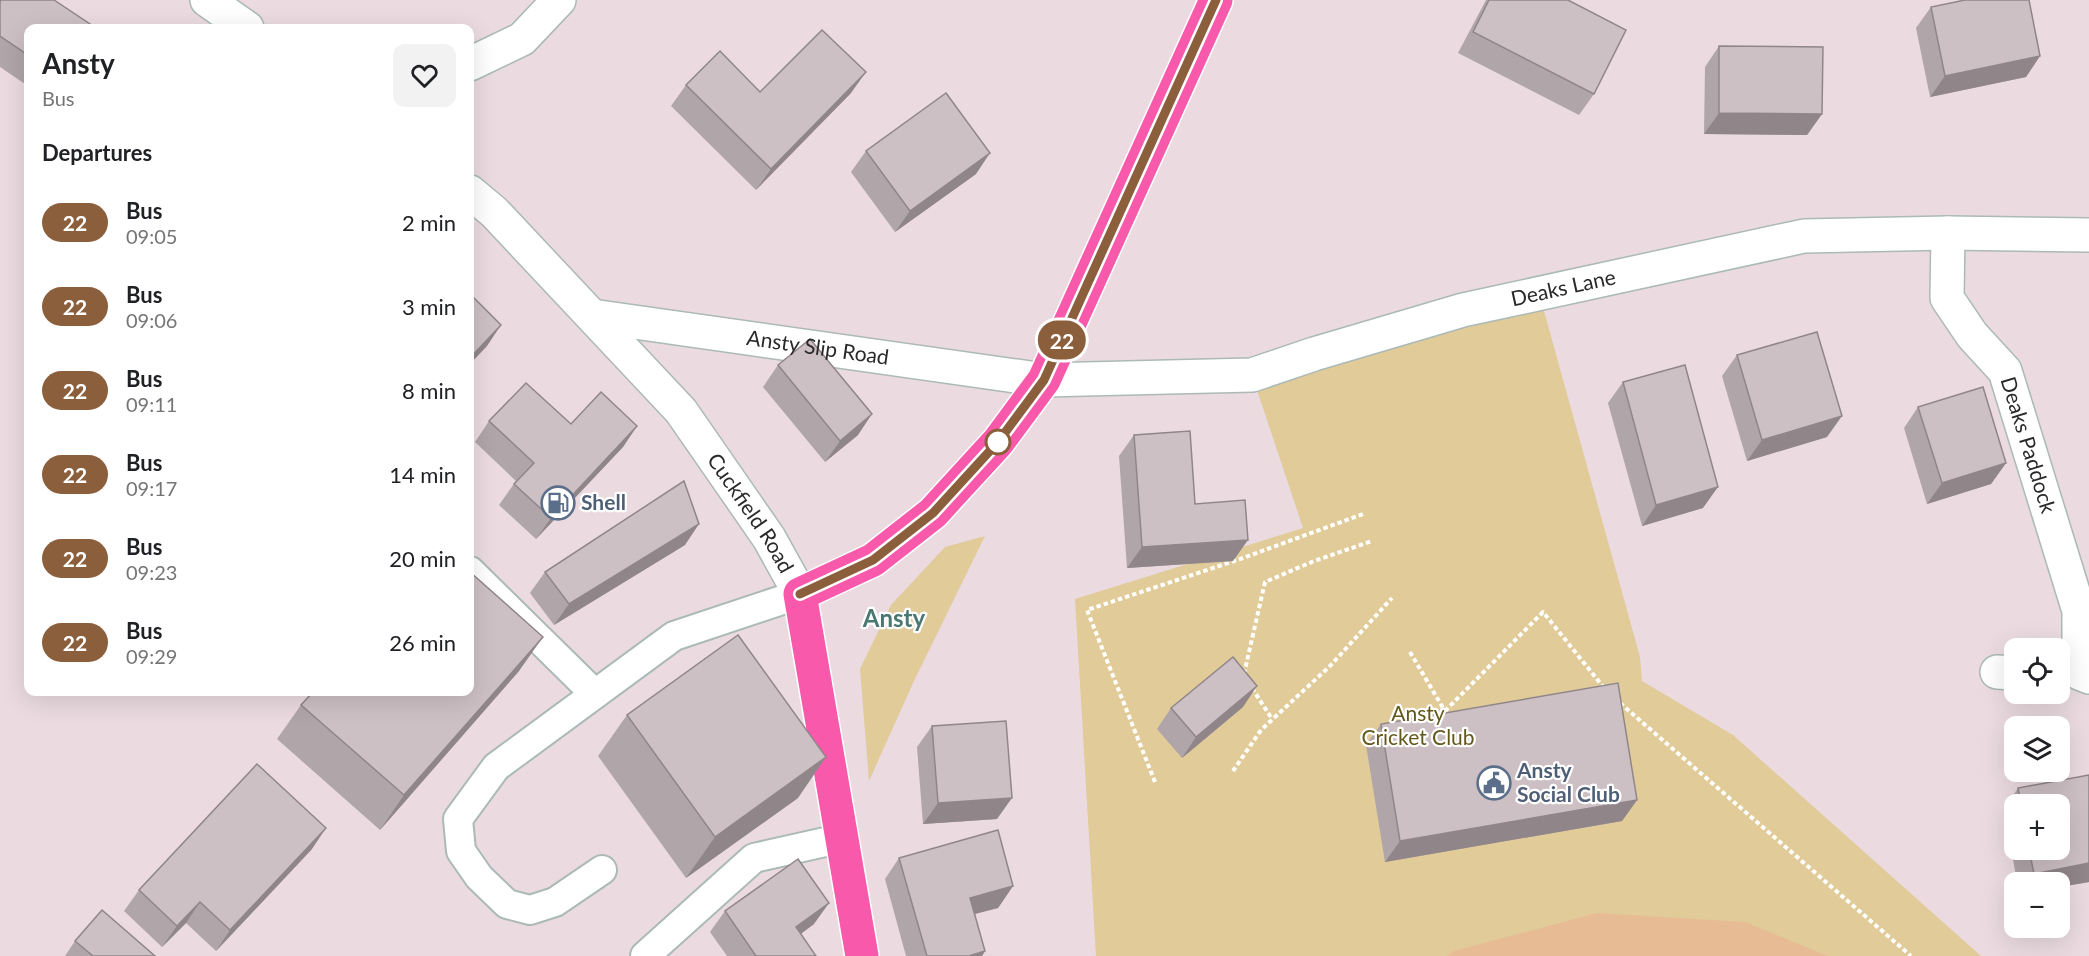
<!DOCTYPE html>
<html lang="en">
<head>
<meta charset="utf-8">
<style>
	:root { --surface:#fff; --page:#f2f2f2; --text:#202124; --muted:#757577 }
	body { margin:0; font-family:Lato,sans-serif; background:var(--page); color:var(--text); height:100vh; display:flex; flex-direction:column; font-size:22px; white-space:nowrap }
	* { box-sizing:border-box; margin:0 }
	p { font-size:20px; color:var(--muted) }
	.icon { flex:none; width:33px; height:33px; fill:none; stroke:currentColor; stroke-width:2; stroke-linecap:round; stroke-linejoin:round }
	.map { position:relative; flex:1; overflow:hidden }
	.drawer { position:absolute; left:24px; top:24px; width:450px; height:672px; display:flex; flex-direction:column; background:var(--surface); border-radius:12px; box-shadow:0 6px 24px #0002 }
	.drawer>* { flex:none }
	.badge { padding:0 12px; border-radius:20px; font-size:21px; line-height:39px }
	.buttons { position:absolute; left:2004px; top:638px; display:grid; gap:12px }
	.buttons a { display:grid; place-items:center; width:66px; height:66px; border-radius:12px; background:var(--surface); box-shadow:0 6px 24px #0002; font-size:30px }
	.map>.badge { position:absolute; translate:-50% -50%; box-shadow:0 0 0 3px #fff }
	h2 { padding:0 18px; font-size:22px; line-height:54px }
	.round { display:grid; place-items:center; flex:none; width:63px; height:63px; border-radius:12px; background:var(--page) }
	.head { display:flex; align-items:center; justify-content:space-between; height:102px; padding:0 18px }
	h1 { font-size:28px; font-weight:700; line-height:45px }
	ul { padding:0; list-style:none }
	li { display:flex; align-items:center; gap:18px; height:84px; padding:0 18px }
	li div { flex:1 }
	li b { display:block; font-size:22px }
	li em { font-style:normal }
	li .badge { min-width:66px; font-weight:700; text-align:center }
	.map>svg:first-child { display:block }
	.green { fill:#e0cb99 }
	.pitch { fill:#e7bc95 }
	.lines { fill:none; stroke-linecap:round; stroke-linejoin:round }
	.lane-casing { stroke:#abb9b7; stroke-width:32 }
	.street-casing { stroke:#abb9b7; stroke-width:36 }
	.secondary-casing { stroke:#abb9b7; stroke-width:36 }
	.highway-casing { stroke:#fff; stroke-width:36 }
	.path { stroke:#fff; stroke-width:4; stroke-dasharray:4.5 3; stroke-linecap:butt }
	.lane { stroke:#fff; stroke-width:28 }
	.street { stroke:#fff; stroke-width:33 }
	.secondary { stroke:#fff; stroke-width:33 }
	.highway { stroke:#f859ab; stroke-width:33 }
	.wall { fill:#b0a5a9; fill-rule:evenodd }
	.shaded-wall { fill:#908689 }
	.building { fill:#cdc0c4; stroke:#908689; stroke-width:1.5 }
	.line-casing { stroke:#fff; stroke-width:14 }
	.line { stroke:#8b5e3c; stroke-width:9 }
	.stop-dot { fill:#fff; stroke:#8b5e3c; stroke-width:3 }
	.labels { text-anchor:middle; stroke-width:4.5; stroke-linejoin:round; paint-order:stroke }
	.street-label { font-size:21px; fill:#292929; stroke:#fff }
	.service-label { font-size:21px; font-weight:bold; fill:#4e5e75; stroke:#fff; text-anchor:start }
	.park-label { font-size:21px; fill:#63581c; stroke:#fff }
	.quarter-label { font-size:24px; font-weight:bold; fill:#4b7872; stroke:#fff }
</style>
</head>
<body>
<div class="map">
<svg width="2089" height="956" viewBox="0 0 2089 956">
	<rect width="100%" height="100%" fill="#ebdbe1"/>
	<g class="green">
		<polygon points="1539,293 1640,657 1642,681 1733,735 1981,956 1096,956 1075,599 1303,528 1252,375"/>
		<polygon points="985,536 914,681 869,781 860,669 891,605 945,547"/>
	</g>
	<polygon class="pitch" points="1597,913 1745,922 1828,956 1447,956 1454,951"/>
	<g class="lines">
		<defs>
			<g id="lane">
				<polyline points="470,571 595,694"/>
				<polyline points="602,870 555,902 530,910 507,904 479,877 461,851 458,819 496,767 674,636 800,594"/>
				<polyline points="645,956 754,858 843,838"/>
			</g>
			<g id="street">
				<polyline points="470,64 522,39 559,0"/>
				<path id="s1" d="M 1948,233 L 1947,298 L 1972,335 L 2005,371 L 2079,611 L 2079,673 L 2089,677"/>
				<path id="s2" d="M 592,316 L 1044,380 L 1252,375 L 1314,354 L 1463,310 L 1804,236 L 1948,233 L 2089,235"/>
				<polyline points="1997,672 2014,673"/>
			</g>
			<g id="secondary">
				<polyline points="207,0 247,28"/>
				<path id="s3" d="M 470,192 L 494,212 L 681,411 L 769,538 L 800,594"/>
			</g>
			<polyline id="highway" points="862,956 800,594 873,560 933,513 998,442 1044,380 1216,0"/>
		</defs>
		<use href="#lane" class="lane-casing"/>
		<use href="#street" class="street-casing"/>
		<use href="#secondary" class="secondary-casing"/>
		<use href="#highway" class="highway-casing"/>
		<g class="path">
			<polyline points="1410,652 1446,713"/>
			<polyline points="1244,674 1265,582 1314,561 1372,541"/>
			<polyline points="1252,688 1272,719"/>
			<polyline points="1620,703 1911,956"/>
			<polyline points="1445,711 1543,612 1605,689"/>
			<polyline points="1233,771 1261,730 1330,666 1392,598"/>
			<polyline points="1155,782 1087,610 1243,558 1363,514"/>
		</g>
		<use href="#lane" class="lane"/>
		<use href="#street" class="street"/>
		<use href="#secondary" class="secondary"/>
		<use href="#highway" class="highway"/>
	</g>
	<g class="wall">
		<polygon points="1486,0 1568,0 1594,94 1579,115 1458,53"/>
		<polygon points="0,1 28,28 28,86 0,67"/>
		<polygon points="1931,7 2040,56 2026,77 1930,97 1916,28"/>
		<polygon points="1719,46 1822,114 1807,135 1704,134 1705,67"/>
		<polygon points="686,85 760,92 851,93 756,190 671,106"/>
		<polygon points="866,151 976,174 895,232 851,172"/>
		<polygon points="1737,355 1827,437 1747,461 1722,376"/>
		<polygon points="778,365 858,435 825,462 763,387"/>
		<polygon points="1623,382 1703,508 1642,526 1608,403"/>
		<polygon points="1918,407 2006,463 1991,484 1927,504 1904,428"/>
		<polygon points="489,421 571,424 637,426 623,447 536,539 499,505 516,481 475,442"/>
		<polygon points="1134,435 1195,504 1233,561 1127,568 1119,456"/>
		<polygon points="685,545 554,625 530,593 545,572"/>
		<polygon points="519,671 380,830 277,739 301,705"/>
		<polygon points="1243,707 1182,758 1157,729 1171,708"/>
		<polygon points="627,715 798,798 686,878 598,756"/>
		<polygon points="1381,724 1637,800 1622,821 1385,862 1366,745"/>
		<polygon points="932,726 997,819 923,824 917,747"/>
		<path d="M 2089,775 L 2089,882 L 2060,887 L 2060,882 L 2017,882 L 2004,809 L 2018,788 ZM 2014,804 L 2060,804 L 2060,849 L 2014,849 Z"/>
		<polygon points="312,849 216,951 186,923 162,947 124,911 139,890"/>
		<polygon points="899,858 1013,886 998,908 975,914 985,951 982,956 906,956 885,879"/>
		<polygon points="725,911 814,924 801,934 816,956 727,956 710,932"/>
		<polygon points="75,941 155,956 65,956"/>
	</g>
	<g class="shaded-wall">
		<polygon points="2040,56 2026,77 1930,97 1945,76"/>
		<polygon points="866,72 851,93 756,190 771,169"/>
		<polygon points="1719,113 1822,114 1807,135 1704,134"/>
		<polygon points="990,153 976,174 895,232 910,211"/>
		<polygon points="501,325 487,346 470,364 470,358"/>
		<polygon points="872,414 858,435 825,462 840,441"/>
		<polygon points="1842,416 1827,437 1747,461 1762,440"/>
		<polygon points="637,426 623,447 536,539 551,518"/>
		<polygon points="2006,463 1991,484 1927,504 1942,483"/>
		<polygon points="1718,487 1703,508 1642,526 1656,505"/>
		<polygon points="699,524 685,545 554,625 569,604"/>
		<polygon points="1248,540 1233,561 1127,568 1142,547"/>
		<polygon points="543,637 519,671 380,830 404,795"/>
		<polygon points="1257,686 1243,707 1182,758 1196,737"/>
		<polygon points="826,757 798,798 686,878 715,837"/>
		<polygon points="1012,798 997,819 923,824 938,803"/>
		<polygon points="1637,800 1622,821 1385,862 1400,841"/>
		<polygon points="326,828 312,849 216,951 230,930"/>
		<polygon points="2089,863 2089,882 2060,887 2060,882 2028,882 2034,874"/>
		<polygon points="1013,886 998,908 955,919 970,898"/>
		<polygon points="200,902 186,923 162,947 177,926"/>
		<polygon points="829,903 814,924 781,948 796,927"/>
		<polygon points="985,951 982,956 969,956"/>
	</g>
	<g class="building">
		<polygon points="1,0 54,0 96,28 28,28 28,55 0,36 0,2"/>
		<polygon points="1489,0 1568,0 1626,30 1594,94 1473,32"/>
		<polygon points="1965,0 2029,0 2040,56 1945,76 1931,7"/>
		<polygon points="822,30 866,72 771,169 686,85 720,51 760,92"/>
		<polygon points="1719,46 1823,47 1822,114 1719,113"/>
		<polygon points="946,93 990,153 910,211 866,151"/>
		<polygon points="470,294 501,325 470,358"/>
		<polygon points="1817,332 1842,416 1762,440 1737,355"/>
		<polygon points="810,339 872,414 840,441 778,365"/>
		<polygon points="1685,365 1718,487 1656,505 1623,382"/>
		<polygon points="526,383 571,424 601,392 637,426 551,518 514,484 534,463 489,421"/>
		<polygon points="1983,387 2006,463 1942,483 1918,407"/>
		<polygon points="1190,431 1195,504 1245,500 1248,540 1142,547 1134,435"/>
		<polygon points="684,481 699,524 569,604 545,572"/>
		<polygon points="470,572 543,637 404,795 301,705 313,692 470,692"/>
		<polygon points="738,635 826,757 715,837 627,715"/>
		<polygon points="1233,657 1257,686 1196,737 1171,708"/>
		<polygon points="1618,683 1637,800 1400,841 1381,724"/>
		<polygon points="1006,721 1012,798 938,803 932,726"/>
		<polygon points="257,764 326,828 230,930 200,902 177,926 139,890"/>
		<polygon points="2089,775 2089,863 2034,874 2029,849 2060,849 2060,804 2021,804 2018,788"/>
		<polygon points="998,830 1013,886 970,898 985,951 969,956 927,956 899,858"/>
		<polygon points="798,859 829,903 796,927 816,956 756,956 725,911"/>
		<polygon points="102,910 155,956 93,956 75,941"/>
	</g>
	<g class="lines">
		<defs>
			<polyline id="line" points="800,594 873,560 933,513 998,442 1044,380 1216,0"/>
		</defs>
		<use href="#line" class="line-casing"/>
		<use href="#line" class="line"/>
	</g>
	<defs>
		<symbol id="fuel-ring" viewBox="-11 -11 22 22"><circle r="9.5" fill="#fff" stroke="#5c6f8a" stroke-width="1.5"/><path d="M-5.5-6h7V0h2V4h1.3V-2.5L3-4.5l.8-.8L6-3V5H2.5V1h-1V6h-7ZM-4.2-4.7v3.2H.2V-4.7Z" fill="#5c6f8a"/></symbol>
		<symbol id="civic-ring" viewBox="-11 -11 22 22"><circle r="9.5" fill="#fff" stroke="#5c6f8a" stroke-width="1.5"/><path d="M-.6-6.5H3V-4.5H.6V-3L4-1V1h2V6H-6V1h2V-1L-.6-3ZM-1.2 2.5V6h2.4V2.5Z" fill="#5c6f8a"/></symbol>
	</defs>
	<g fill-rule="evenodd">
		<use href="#fuel-ring" x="539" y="484" width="38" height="38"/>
		<use href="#civic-ring" x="1475" y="764" width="38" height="38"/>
	</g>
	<circle class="stop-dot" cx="998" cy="442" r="12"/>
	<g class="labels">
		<g class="street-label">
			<text dy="7" stroke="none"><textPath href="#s2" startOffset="988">Deaks Lane</textPath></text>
			<text dy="7" stroke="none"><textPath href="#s2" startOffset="228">Ansty Slip Road</textPath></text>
			<text dy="7" stroke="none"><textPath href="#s1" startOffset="236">Deaks Paddock</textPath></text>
			<text dy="7" stroke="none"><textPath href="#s3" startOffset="428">Cuckfield Road</textPath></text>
		</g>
		<g class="service-label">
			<text x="581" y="510">Shell</text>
			<text x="1517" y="778">Ansty<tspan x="1517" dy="24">Social Club</tspan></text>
		</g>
		<g class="park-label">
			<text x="1418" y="721">Ansty<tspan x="1418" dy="24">Cricket Club</tspan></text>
		</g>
		<g class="quarter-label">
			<text x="894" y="627">Ansty</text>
		</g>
	</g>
</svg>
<div class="buttons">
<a><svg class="icon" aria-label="locate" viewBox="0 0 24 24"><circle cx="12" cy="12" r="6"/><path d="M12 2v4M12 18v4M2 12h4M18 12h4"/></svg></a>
<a><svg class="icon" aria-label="layers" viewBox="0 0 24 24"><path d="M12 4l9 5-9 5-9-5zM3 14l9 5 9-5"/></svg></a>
<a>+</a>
<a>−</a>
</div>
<b class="badge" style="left:1062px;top:340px;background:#8b5e3c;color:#fff">22</b>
<section class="drawer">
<div class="head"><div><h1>Ansty</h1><p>Bus</p></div><a class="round"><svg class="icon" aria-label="heart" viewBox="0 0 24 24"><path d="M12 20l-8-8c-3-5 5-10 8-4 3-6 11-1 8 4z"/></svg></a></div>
<h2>Departures</h2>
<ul>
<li><span class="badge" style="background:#8b5e3c;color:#fff">22</span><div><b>Bus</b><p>09:05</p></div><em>2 min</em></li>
<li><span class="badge" style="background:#8b5e3c;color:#fff">22</span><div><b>Bus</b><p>09:06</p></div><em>3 min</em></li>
<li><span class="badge" style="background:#8b5e3c;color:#fff">22</span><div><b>Bus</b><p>09:11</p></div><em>8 min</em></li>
<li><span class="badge" style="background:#8b5e3c;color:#fff">22</span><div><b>Bus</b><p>09:17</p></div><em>14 min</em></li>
<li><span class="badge" style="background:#8b5e3c;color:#fff">22</span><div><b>Bus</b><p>09:23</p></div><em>20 min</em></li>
<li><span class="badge" style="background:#8b5e3c;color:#fff">22</span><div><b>Bus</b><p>09:29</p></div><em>26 min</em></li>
</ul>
</section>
</div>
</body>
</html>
